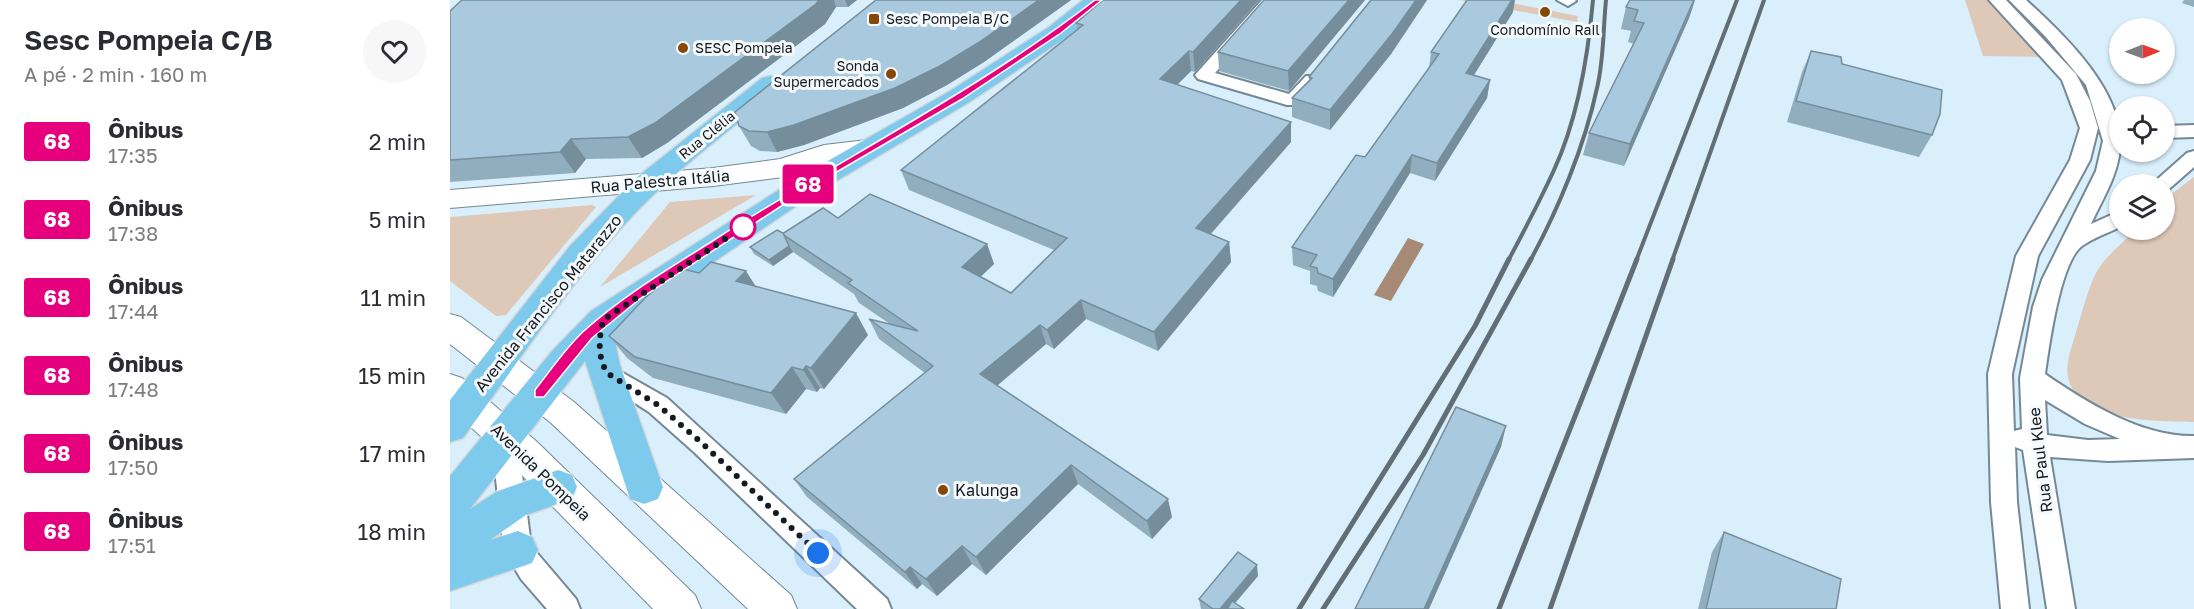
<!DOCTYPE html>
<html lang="pt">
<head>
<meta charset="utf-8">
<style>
	:root { --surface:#fff; --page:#f7f7f7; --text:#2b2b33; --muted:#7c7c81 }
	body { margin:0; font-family:"Golos Text",sans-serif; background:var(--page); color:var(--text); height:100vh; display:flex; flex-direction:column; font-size:22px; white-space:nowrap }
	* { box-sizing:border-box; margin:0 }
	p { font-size:20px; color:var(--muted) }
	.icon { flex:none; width:33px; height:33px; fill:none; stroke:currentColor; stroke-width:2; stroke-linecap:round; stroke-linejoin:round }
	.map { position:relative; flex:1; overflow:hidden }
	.details { display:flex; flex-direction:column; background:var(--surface); width:450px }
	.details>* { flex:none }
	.badge { padding:0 12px; border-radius:4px; font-size:21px; line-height:39px }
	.needle { width:39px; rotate:89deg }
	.fabs { position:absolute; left:1659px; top:18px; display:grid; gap:12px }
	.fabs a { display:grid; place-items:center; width:66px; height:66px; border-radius:50%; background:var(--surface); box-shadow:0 2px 4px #0004; font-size:30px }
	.you { position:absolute; width:30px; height:30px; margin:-15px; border:4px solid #fff; border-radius:50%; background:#1a73e8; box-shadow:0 0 0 9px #1a73e833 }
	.map>.badge { position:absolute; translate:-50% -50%; box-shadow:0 0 0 3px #fff }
	.round { display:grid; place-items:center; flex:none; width:63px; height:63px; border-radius:32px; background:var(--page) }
	.headline { display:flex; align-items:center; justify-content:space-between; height:102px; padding:0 24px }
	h1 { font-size:28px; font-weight:600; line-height:45px }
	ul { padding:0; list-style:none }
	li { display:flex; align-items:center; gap:18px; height:78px; padding:0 24px }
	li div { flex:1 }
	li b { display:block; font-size:22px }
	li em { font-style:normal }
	li .badge { min-width:66px; font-weight:700; text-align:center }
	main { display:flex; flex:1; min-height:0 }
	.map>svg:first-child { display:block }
	.green { fill:#dec8b7 }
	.water { fill:#a68a75 }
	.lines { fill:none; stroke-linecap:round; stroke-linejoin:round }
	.street-casing { stroke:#748995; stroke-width:4 }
	.secondary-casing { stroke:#748995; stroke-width:2 }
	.primary-casing { stroke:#d5d6d7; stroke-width:3 }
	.street { fill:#fff; fill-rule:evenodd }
	.secondary { fill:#fff; fill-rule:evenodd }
	.primary { fill:#7ecaed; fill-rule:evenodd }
	.rail-far1 { stroke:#616e76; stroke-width:4 }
	.rail { stroke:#616e76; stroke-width:5 }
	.wall { fill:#91aebf }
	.shaded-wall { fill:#768d9b }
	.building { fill:#a9cade; stroke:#768d9b; stroke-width:1.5 }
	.line { fill:#e6007e; stroke:#fff; stroke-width:1.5 }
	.walk { stroke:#131b20; stroke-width:6; stroke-dasharray:0 10.8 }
	.poi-dot { fill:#854806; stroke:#f5f9fc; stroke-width:2 }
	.stop-dot { fill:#fff; stroke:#e6007e; stroke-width:3 }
	.labels { text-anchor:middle; stroke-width:6; stroke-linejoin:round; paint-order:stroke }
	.far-poi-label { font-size:14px; fill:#131b20; stroke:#f5f9fc; text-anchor:start }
	.far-street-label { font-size:14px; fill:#131b20; stroke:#f5f9fc }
	.street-label { font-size:16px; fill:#131b20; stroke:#f5f9fc }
	.poi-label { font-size:16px; fill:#131b20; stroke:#f5f9fc; text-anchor:start }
</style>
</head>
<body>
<main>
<section class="details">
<div class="headline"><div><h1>Sesc Pompeia C/B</h1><p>A pé · 2 min · 160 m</p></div><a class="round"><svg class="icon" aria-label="heart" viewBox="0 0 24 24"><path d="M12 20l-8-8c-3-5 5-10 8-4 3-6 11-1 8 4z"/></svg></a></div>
<ul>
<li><span class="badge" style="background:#e6007e;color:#fff">68</span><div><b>Ônibus</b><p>17:35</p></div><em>2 min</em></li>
<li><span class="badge" style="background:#e6007e;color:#fff">68</span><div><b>Ônibus</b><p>17:38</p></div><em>5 min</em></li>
<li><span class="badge" style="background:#e6007e;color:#fff">68</span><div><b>Ônibus</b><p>17:44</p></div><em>11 min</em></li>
<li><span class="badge" style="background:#e6007e;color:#fff">68</span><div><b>Ônibus</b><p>17:48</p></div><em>15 min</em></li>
<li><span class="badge" style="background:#e6007e;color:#fff">68</span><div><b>Ônibus</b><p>17:50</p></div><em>17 min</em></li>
<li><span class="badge" style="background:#e6007e;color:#fff">68</span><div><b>Ônibus</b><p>17:51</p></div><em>18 min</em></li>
</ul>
</section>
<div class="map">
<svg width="1744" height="609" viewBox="0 0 1744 609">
	<rect width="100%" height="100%" fill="#d9effc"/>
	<g class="green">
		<polygon points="1010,0 1046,0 1128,16 1127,22"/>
		<polygon points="1515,0 1542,0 1592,57 1533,56"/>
		<path d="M 1744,177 L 1744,422 C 1710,421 1632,423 1619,381 C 1614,365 1622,347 1626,332 C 1632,313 1637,292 1645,275 C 1653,258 1673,243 1685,230 L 1714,230 L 1715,199 Z"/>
		<polygon points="306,195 150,287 220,202"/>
		<polygon points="142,205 146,207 56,315 46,316 0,281 0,217"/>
	</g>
	<polygon class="water" points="958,238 974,244 941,301 924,295"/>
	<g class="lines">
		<defs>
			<g id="street">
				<polygon points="812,0 829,0 765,73 839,94 856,76 868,76 871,80 849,105 837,105 748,79 745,75"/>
				<polygon points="1107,0 1125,0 1126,1 1118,6"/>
				<path d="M 1539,0 L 1556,0 L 1626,74 L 1640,101 L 1648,128 L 1640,160 L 1588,256 L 1562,374 L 1564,431 L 1572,429 L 1570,378 L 1583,307 L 1592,280 L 1646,171 L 1653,141 L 1636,85 L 1595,36 L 1559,0 L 1576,0 C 1616,37 1680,96 1669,156 C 1665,180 1651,202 1641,224 L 1670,211 L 1670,227 C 1658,233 1643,238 1632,246 C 1610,262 1599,347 1595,374 C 1637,403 1692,437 1744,436 L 1744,458 L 1658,461 L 1600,457 L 1625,609 L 1597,609 L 1573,450 L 1565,447 L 1567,502 L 1579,609 L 1551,609 L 1541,502 L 1538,374 L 1566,256 L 1620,160 L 1630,128 L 1612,80 ZM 1595,400 L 1635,424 L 1670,439 L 1638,440 L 1597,435 Z"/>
				<polygon points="1744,125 1744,137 1714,138 1714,126"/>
				<polygon points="1744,151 1744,167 1719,189 1714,190 1714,184 1702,184 1737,153"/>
				<polygon points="157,364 217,398 437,599 441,609 407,609 244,452 199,412 149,380 145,373 149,366"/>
				<polygon points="54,424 63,428 67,435 81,546 126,599 130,609 97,609 71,579 54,550 41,435 45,428"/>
			</g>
			<g id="secondary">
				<polygon points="417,140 427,143 430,149 427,155 377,162 333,177 263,186 0,208 0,190 263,168 330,159 374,145"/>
				<polygon points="0,314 11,317 124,402 341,595 347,609 298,609 100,422 0,344"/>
				<polygon points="0,374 12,378 86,441 245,595 251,609 203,609 60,463 0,408"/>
			</g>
			<g id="primary">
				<polygon points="633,0 660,0 617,37 518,103 361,196 168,327 165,341 170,365 213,487 208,499 194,504 180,499 135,361 20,509 48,491 108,470 122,475 127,487 122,499 76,515 40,540 68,531 82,537 88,550 82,563 0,591 0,476 103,350 141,311 341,182 500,91 599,27"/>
				<path d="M 321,76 L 330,78 L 334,84 L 330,90 C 283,127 234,164 191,207 C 123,277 70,360 13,438 L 0,442 L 0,400 L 120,246 L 186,178 L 312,78 Z"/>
			</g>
		</defs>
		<use href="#street" class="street-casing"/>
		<use href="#secondary" class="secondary-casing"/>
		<use href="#primary" class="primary-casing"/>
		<use href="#street" class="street"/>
		<use href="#secondary" class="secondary"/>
		<use href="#primary" class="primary"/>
		<g class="rail-far1">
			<path d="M 1058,261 C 1074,231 1090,201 1104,170 C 1128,118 1138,57 1143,0"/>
			<path d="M 1080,261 C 1108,210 1135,145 1147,88 C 1154,60 1153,29 1156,0"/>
			<polyline points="1186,261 1287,0"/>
			<polyline points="1222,261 1314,0"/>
		</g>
		<g class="rail">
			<polyline points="849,609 1025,326 1059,259"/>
			<polyline points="873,609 973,455 1081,259"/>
			<polyline points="1049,609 1187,259"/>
			<polyline points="1100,609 1223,259"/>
		</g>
	</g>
	<g class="wall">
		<polygon points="12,0 407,0 398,7 386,7 375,24 217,143 192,158 136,159 125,173 0,182 0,11"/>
		<polygon points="426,0 621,0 534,62 497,85 453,108 354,145 327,152 310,151 301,146 289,126"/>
		<polygon points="653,0 809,0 745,72 741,71 727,85 841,122 841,142 761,234 779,242 781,262 708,351 636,319 604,349 596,344 547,386 722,517 702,539 628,484 536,575 522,564 487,596 472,584 467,589 357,497 344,479 475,373 429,339 419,319 440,324 409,303 404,294 343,252 323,266 304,254 300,247 333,233 388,218 537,244 544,264 530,277 561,293 604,250 459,190 451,170 627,30 626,23"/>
		<polygon points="915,0 839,91 769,71 768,52"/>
		<polygon points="921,0 977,0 941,54 880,130 842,117 842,98 859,80 859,77"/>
		<polygon points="1245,0 1239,18 1174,166 1133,155 1139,133 1184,44 1178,42 1181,31 1171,29 1176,7"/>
		<polygon points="1734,0 1744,0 1744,7 1732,3"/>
		<polygon points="1063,12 1024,75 1040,80 1037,98 985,181 960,173 883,297 868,291 867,286 860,284 860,271 843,265 842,247 915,157 979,68 981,52"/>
		<polygon points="1361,51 1392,64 1482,135 1469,157 1337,122 1352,72"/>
		<polygon points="306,287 418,335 374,389 370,388 367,392 356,389 336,414 203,378 177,358 159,336"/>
		<polygon points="1274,532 1386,609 1248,609 1262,552"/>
		<polygon points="808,576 785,603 794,609 751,609 749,599"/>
	</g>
	<g class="shaded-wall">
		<polygon points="369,0 384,0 386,7 375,24 217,143 192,158 178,137"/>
		<polygon points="395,0 407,0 398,7"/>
		<polygon points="589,0 621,0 534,62 497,85 453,108 354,145 327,152 317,132"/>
		<polygon points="791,0 809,0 745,72 743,52"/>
		<polygon points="899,0 915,0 839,91 838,71"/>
		<polygon points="966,0 977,0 941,54 880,130 880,110"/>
		<polygon points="1062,0 1065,0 1063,12 1014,91 1016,73"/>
		<polygon points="1245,0 1239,18 1174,166 1180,144"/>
		<polygon points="739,51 741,71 713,99 710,79"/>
		<polygon points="1040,80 1037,98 985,181 987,163"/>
		<polygon points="841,122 841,142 748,248 746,228"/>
		<polygon points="121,139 136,159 125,173 110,152"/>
		<polygon points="962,155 960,173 883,297 883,279"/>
		<polygon points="779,242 781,262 708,351 704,332"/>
		<polygon points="537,244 544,264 520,287 512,267"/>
		<polygon points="339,246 343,252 323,266 319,260"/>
		<polygon points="296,271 310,293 286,281"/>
		<polygon points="631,300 636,319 604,349 597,330"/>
		<polygon points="406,313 418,335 374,389 361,368"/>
		<polygon points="590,325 596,344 538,393 530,374"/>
		<polygon points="356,366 370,388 367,392 353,370"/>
		<polygon points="342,367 356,389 336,414 321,393"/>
		<polygon points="1056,426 1051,447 979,609 974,609"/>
		<polygon points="621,465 628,484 536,575 526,557"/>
		<polygon points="718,499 722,517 702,539 697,521"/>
		<polygon points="512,546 522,564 487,596 476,579"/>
		<polygon points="807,565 808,576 780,609 770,609"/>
		<polygon points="460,567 472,584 467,589 455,572"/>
	</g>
	<g class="building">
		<polygon points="12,0 369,0 366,4 205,123 178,137 121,139 110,152 0,160 0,11"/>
		<polygon points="426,0 589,0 528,43 490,66 445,88 344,125 317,132 299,131 289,126 285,112"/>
		<polygon points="653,0 791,0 743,52 739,51 710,79 841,122 746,228 779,242 704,332 631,300 597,330 590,325 530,374 718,499 697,521 621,465 526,557 512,546 476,579 460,567 455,572 344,479 483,366 419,319 468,331 398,283 402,280 332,234 373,208 388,218 420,194 537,244 512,267 561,293 617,238 451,170 633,25 626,23"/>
		<polygon points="814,0 899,0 838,71 768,52"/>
		<polygon points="921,0 966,0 942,34 880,110 842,98 862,78 859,77"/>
		<polygon points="1017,0 1062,0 1016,73 1040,80 987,163 962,155 883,279 868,273 867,268 860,266 867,255 842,247 906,155 915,157 989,54 981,52"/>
		<polygon points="1180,0 1244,0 1180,144 1139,133 1194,23 1184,21 1188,10 1176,7"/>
		<polygon points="1361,51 1391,57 1392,64 1492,90 1490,114 1482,135 1346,101"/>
		<polygon points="327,230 333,233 339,246 319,260 300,247"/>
		<polygon points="261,262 296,271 286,281 406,313 361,368 356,366 353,370 342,367 321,393 185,357 159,336 195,298 229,268 249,273"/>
		<polygon points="1006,407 1056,426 974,609 905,609"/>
		<polygon points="1274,532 1391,579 1386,609 1256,609"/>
		<polygon points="788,552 807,565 770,609 763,609 749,599"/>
		<polygon points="782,601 794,609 777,609"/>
	</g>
	<path class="line" d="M 645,0 L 652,0 L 611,33 L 512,99 L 354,191 L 191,298 L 142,338 L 94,397 L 85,397 L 85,390 C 101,370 116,347 135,330 C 173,296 218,269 261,242 C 388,160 526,92 645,0 Z"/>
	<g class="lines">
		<path class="walk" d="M 293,227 L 153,320 C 149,338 147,356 157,373 L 208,405 L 253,444 L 368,553"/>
	</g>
	<g class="poi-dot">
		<circle cx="1095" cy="12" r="6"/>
		<rect x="418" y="13" width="12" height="12" rx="3"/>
		<circle cx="233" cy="48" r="6"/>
		<circle cx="441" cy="74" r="6"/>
		<circle cx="493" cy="490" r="6"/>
	</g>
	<circle class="stop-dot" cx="293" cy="227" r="12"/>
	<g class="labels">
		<g class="far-poi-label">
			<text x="436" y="24">Sesc Pompeia B/C</text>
			<text x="1095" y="35" text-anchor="middle">Condomínio Rail</text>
			<text x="245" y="53">SESC Pompeia</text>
			<text x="429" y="71" text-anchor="end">Sonda<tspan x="429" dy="16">Supermercados</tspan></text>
		</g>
		<g class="far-street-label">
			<text transform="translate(257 135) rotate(-39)" y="5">Rua Clélia</text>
		</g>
		<g class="street-label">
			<text transform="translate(210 181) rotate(-5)" y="6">Rua Palestra Itália</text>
			<text transform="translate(98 303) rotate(-51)" y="6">Avenida Francisco Matarazzo</text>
			<text transform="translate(1590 460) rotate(-97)" y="6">Rua Paul Klee</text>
			<text transform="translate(91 472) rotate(44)" y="6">Avenida Pompeia</text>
		</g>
		<g class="poi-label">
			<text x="505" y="496">Kalunga</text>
		</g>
	</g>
</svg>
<div class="fabs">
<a><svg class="needle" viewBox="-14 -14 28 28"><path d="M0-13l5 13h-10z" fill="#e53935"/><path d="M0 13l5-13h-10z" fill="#7c7c81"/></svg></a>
<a><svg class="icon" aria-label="locate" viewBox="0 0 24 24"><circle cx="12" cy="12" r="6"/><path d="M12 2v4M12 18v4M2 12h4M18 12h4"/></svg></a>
<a><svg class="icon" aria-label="layers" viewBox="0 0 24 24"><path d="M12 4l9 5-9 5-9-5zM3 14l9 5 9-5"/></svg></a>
</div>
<div class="you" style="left:368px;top:553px"></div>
<b class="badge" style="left:358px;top:184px;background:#e6007e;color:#fff">68</b>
</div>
</main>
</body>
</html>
